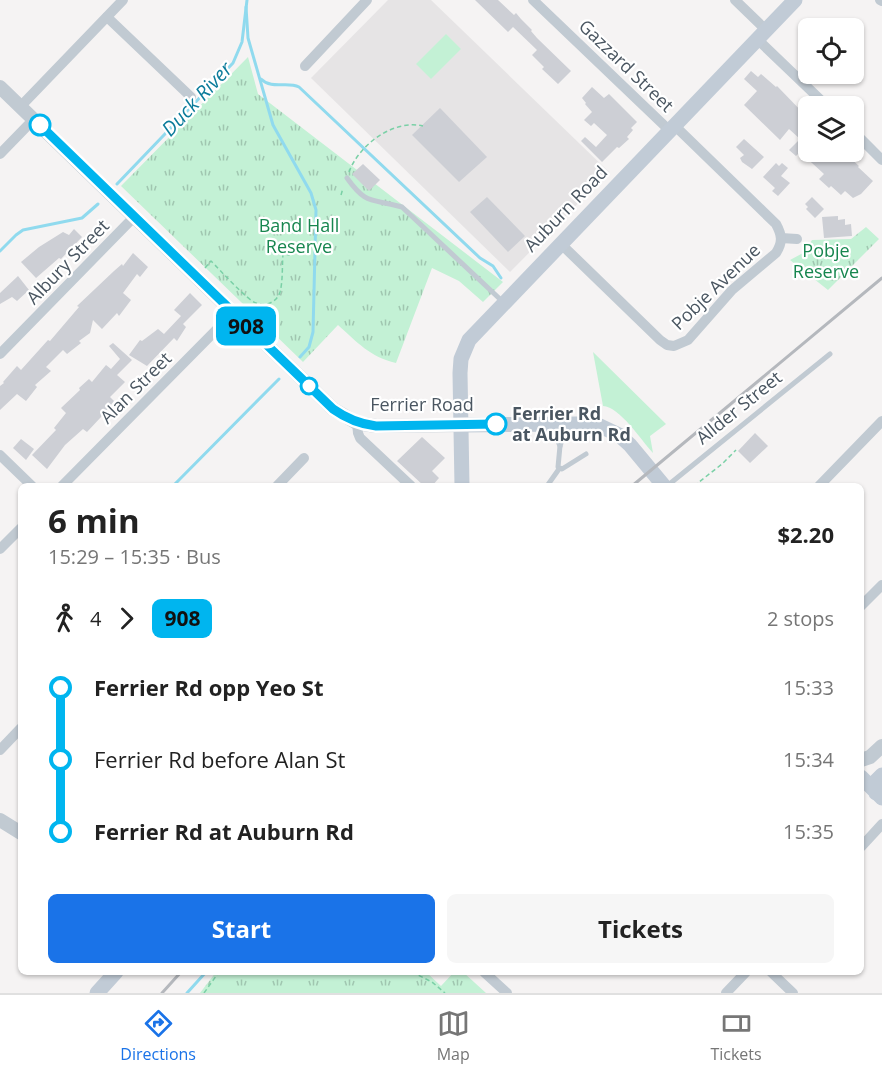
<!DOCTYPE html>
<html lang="en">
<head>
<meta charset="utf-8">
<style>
	:root { --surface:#fff; --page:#f6f6f6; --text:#222; --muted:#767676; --line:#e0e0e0; --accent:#1a73e8 }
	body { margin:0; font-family:"Open Sans",sans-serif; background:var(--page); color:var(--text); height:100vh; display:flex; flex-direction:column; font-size:22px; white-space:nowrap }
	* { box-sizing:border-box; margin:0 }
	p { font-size:20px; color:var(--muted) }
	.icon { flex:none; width:33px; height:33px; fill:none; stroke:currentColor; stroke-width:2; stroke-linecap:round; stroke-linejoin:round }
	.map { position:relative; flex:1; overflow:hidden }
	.side { position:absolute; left:18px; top:483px; width:846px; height:492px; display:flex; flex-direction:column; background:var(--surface); border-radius:9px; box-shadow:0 2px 4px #0004 }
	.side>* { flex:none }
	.badge { padding:0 12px; border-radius:9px; font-size:21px; line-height:39px }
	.fabs { position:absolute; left:798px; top:18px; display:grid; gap:12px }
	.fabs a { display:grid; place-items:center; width:66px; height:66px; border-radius:9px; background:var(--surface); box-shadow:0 2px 4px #0004; font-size:30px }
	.map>.badge { position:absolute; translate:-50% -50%; box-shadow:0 0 0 3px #fff }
	.legs { display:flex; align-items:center; gap:9px; height:66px; padding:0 30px; font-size:20px }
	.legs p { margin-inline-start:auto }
	.overview { display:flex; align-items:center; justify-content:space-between; height:102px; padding:0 30px }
	h1 { font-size:33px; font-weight:700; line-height:45px }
	.action { display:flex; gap:12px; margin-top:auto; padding:12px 30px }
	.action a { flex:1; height:69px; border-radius:9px; background:var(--accent); color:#fff; font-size:24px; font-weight:700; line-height:69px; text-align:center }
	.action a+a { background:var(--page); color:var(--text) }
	ul { padding:0 30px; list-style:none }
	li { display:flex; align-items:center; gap:21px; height:72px; font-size:22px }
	li i { display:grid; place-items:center; width:9px; height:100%; margin:0 8px; background:currentColor }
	li i::after { content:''; width:15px; height:15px; margin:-8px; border:4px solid; border-radius:50%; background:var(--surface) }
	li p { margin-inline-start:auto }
	li:first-child i { background:linear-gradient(#0000 50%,currentColor 0) }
	li:last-child i { background:linear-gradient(currentColor 50%,#0000 0) }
	.tabs { display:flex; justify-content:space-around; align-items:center; height:84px; border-top:2px solid var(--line); background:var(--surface); font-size:16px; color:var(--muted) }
	.tabs a { display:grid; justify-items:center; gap:3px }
	.tabs .selected { color:var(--accent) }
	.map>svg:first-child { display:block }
	.education { fill:#e6e4e5 }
	.grass { fill:#c3f1d5 }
	.park { fill:url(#park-tufts) }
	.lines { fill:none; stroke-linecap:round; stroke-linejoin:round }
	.stream { stroke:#90daee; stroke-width:3 }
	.building { fill:#cdcfd5 }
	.path { stroke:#7ad0a6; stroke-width:1.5; stroke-dasharray:4.5 3; stroke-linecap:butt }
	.service { stroke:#c1cad2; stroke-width:5 }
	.minor { stroke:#c1cad2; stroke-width:10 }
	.tertiary { stroke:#c1cad2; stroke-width:14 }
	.secondary { stroke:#c1cbd6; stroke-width:15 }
	.rail { stroke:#b5b8bd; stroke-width:3 }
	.line-1-casing { stroke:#fff; stroke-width:14 }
	.line-1 { stroke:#00b5ef; stroke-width:9 }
	.stop-1-dot { fill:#fff; stroke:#00b5ef; stroke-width:3 }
	.labels { text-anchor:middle; stroke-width:4.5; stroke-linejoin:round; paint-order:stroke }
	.street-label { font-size:18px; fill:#4a5661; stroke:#fff }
	.park-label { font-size:18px; fill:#17864f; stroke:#fff }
	.stop-label { font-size:18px; font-weight:bold; fill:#4a5661; stroke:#fff; text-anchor:start }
	.water-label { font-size:20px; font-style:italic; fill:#0c7c9b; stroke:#fff }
</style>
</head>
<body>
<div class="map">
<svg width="882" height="993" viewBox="0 0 882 993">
	<defs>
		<pattern id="park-tufts" width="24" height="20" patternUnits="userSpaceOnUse" patternTransform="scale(1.5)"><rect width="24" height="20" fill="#c3f1d5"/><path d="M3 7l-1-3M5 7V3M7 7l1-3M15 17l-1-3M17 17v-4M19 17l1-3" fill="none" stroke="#a0c6b0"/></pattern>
	</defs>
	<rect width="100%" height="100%" fill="#f5f3f3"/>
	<polygon class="education" points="388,0 431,0 609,172 510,272 311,78"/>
	<g class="grass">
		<polygon points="446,34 461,49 431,79 416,64"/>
		<path d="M 593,352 L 666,424 L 650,436 L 653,453 C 641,440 620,407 603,406 Z"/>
	</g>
	<g class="park">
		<path d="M 248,57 L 258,94 L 503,282 L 483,302 L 459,281 L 432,268 L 396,363 C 370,357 357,342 338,325 L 303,362 L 121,186 Z"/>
		<polygon points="866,227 879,239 828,290 790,260 803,253 812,240 851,239"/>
		<polygon points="216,972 426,972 441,986 454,972 463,972 486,993 200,993"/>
	</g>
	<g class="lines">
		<g class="stream">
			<polyline points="246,7 248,38 273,125 311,193 316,210 313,332 309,347 300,357"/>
			<path d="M 261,79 C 272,90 287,81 299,87 L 480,258 L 493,266 L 501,278"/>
			<polyline points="117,184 233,63 242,42 247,0"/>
			<polyline points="0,251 16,235 23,230 82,218 98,204"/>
			<polyline points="173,486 279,379"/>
			<polyline points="187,993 206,972"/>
		</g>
	</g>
	<g class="building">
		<polygon points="475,0 498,0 514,15 516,13 521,19 532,30 531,31 537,38 571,71 558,84 542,69 544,67 532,55 537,50 513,27 508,32"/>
		<polygon points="751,71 758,77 761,74 776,87 777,86 808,118 808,152 844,152 859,166 858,167 873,181 861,194 853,198 845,191 841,195 831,186 829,188 819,179 824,174 800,152 796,156 789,150 800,139 789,129 780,140 744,105 757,91 744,79"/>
		<polygon points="592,87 604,98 609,94 637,122 631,128 633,130 627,137 629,139 619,148 617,147 602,162 581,141 585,137 596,147 607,135 594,123 591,126 584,120 592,112 585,104 586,103 582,98"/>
		<polygon points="440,108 487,157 459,182 412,135"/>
		<polygon points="744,139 764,157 752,169 742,162 740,158 744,155 736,147"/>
		<polygon points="776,163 779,166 782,163 788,168 781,176 790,183 778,196 772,191 775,188 763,177"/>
		<polygon points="363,164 380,180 369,191 352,174"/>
		<polygon points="487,197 525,236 508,252 470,212"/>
		<polygon points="812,197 824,209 815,218 806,209 808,207 805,204"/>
		<polygon points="838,216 838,220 845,219 845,225 851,224 852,236 824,238 822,217"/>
		<polygon points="74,229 82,237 61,259 59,258 36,278 21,262 39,247 63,232 69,235"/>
		<polygon points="133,253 148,267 140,277 137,274 123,293 131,300 119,316 117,313 102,329 93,320 90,333 79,341 81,343 67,354 63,350 46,367 51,371 35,385 37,387 26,401 17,394 0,410 0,386 4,383 3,382 17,366 21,370 48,340 50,341 79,307 77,306 114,271 122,264 123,266"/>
		<polygon points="18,276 29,290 17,301 12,297 0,304 0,293"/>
		<polygon points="190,293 202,305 183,324 186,327 177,341 174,338 147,366 129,355 140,340 142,341 158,329 164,334 181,316 174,310"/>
		<polygon points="113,343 132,360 117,375 125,382 110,397 114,401 101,417 87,432 83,429 65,445 47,469 32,455 56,430 54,428 66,413 61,408 80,390 79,388 89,379 92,382 106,365 111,369 120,359 109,346"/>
		<polygon points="755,433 768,446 750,463 738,451"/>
		<polygon points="422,437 445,458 432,471 439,478 432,486 424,486 397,461"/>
		<polygon points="21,439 34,449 26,460 13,448"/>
	</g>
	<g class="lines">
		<g class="path">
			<path d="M 349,172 C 359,145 393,119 423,126"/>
			<polyline points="341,195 343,188"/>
			<path d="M 205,268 L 211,261 C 220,270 247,300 256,303 C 266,307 277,302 280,292 C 283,281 282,266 283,254 L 290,255"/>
			<polyline points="694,486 722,464 736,450"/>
			<polyline points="412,972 432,982 445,993"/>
			<polyline points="204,993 219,972"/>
		</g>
		<g class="service">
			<path d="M 347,178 C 367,206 371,198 402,207 L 502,301"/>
			<polyline points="551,425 560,446"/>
			<polyline points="567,426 560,446 558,467 562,469 586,454"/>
			<polyline points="547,486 559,469"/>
			<polyline points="667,486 830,354"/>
		</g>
		<g class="minor">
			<polyline points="533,0 669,130"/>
			<polyline points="735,0 766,30"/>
			<polyline points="880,0 882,1"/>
			<polyline points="107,17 191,97"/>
			<polyline points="757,39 827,106"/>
			<polyline points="305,66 367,0"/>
			<polyline points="20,107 123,0"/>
			<polyline points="854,132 882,160"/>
			<polyline points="0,154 33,120"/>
			<polyline points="781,238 797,239"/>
			<path d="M 561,244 L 660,340 L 667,345 L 674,346 L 688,340 L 732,290 L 776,253 C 783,242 782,235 776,224 L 674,125"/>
			<polyline points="0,354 134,217"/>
			<polyline points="357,423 358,433 360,438 411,486"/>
			<polyline points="0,455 32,486"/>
			<polyline points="62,486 233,313"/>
			<polyline points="277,486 304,458"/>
			<polyline points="819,486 882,421"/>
			<polyline points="0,549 21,528"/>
			<polyline points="861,606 882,585"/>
			<polyline points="0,750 21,728"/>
			<polyline points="861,847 882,824"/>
			<polyline points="484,972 507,993"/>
			<polyline points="771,972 793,993"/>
			<polyline points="726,993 746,972"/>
		</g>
		<g class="tertiary">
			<polyline points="0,87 333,409 357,423 376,426 462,425"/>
			<polyline points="861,760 870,757 882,746"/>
			<polyline points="0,820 21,833"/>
		</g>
		<g class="secondary">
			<polyline points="462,425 576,424 600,426 619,435 630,445 664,486"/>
			<polyline points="462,486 460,373 461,359 469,340 795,0"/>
			<polyline points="861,777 882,798"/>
			<polyline points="876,793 875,782 882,775"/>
			<polyline points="97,993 116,972"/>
		</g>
		<g class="rail">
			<polyline points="632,486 882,278"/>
			<polyline points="162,993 181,972"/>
		</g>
	</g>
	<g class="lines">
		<defs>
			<path id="line-1" d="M 40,125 L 333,409 C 347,419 359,424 376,426 L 496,424"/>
		</defs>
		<use href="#line-1" class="line-1-casing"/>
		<use href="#line-1" class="line-1"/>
	</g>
	<g class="stop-1-dot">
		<circle cx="40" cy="125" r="10"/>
		<circle cx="309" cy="386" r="8"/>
		<circle cx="496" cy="424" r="10"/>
	</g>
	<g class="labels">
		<g class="street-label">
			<text transform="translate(626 66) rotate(44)" y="6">Gazzard Street</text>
			<text transform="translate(566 209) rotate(-46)" y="6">Auburn Road</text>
			<text transform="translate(68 262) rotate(-46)" y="6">Albury Street</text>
			<text transform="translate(716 287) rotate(-44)" y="6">Pobje Avenue</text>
			<text transform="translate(136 388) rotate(-45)" y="6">Alan Street</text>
			<text x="422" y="411">Ferrier Road</text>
			<text transform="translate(739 408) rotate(-39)" y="6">Allder Street</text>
		</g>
		<g class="park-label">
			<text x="299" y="232">Band Hall<tspan x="299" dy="21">Reserve</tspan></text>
			<text x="826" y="257">Pobje<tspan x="826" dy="21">Reserve</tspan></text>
		</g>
		<g class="stop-label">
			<text x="512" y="420">Ferrier Rd<tspan x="512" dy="21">at Auburn Rd</tspan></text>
		</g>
		<g class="water-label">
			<text transform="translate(197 99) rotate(-47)" y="7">Duck River</text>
		</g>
	</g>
</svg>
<div class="fabs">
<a><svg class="icon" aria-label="locate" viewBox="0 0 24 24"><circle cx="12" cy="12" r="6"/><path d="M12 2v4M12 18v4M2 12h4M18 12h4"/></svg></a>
<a><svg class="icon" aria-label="layers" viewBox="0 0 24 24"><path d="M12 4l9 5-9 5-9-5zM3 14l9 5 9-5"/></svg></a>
</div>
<b class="badge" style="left:246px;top:326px;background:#00b5ef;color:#111">908</b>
<section class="side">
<div class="overview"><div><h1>6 min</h1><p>15:29 – 15:35 · Bus</p></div><b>$2.20</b></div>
<div class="legs"><svg class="icon" aria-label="walk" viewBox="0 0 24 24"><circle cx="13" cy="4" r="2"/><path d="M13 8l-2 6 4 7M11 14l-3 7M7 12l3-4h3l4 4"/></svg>4<svg class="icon" aria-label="forward" viewBox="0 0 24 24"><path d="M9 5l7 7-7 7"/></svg><b class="badge" style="background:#00b5ef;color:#111">908</b><p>2 stops</p></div>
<ul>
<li><i style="color:#00b5ef"></i><b>Ferrier Rd opp Yeo St</b><p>15:33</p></li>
<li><i style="color:#00b5ef"></i><span>Ferrier Rd before Alan St</span><p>15:34</p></li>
<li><i style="color:#00b5ef"></i><b>Ferrier Rd at Auburn Rd</b><p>15:35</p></li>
</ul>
<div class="action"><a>Start</a><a>Tickets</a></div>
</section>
</div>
<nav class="tabs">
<a class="selected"><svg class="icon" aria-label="directions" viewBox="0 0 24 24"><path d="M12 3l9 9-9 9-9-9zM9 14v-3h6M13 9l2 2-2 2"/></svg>Directions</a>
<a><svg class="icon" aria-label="map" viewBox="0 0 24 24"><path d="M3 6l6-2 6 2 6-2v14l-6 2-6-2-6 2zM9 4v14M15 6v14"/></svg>Map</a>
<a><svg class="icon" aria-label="tickets" viewBox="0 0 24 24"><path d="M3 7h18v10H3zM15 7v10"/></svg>Tickets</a>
</nav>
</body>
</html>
